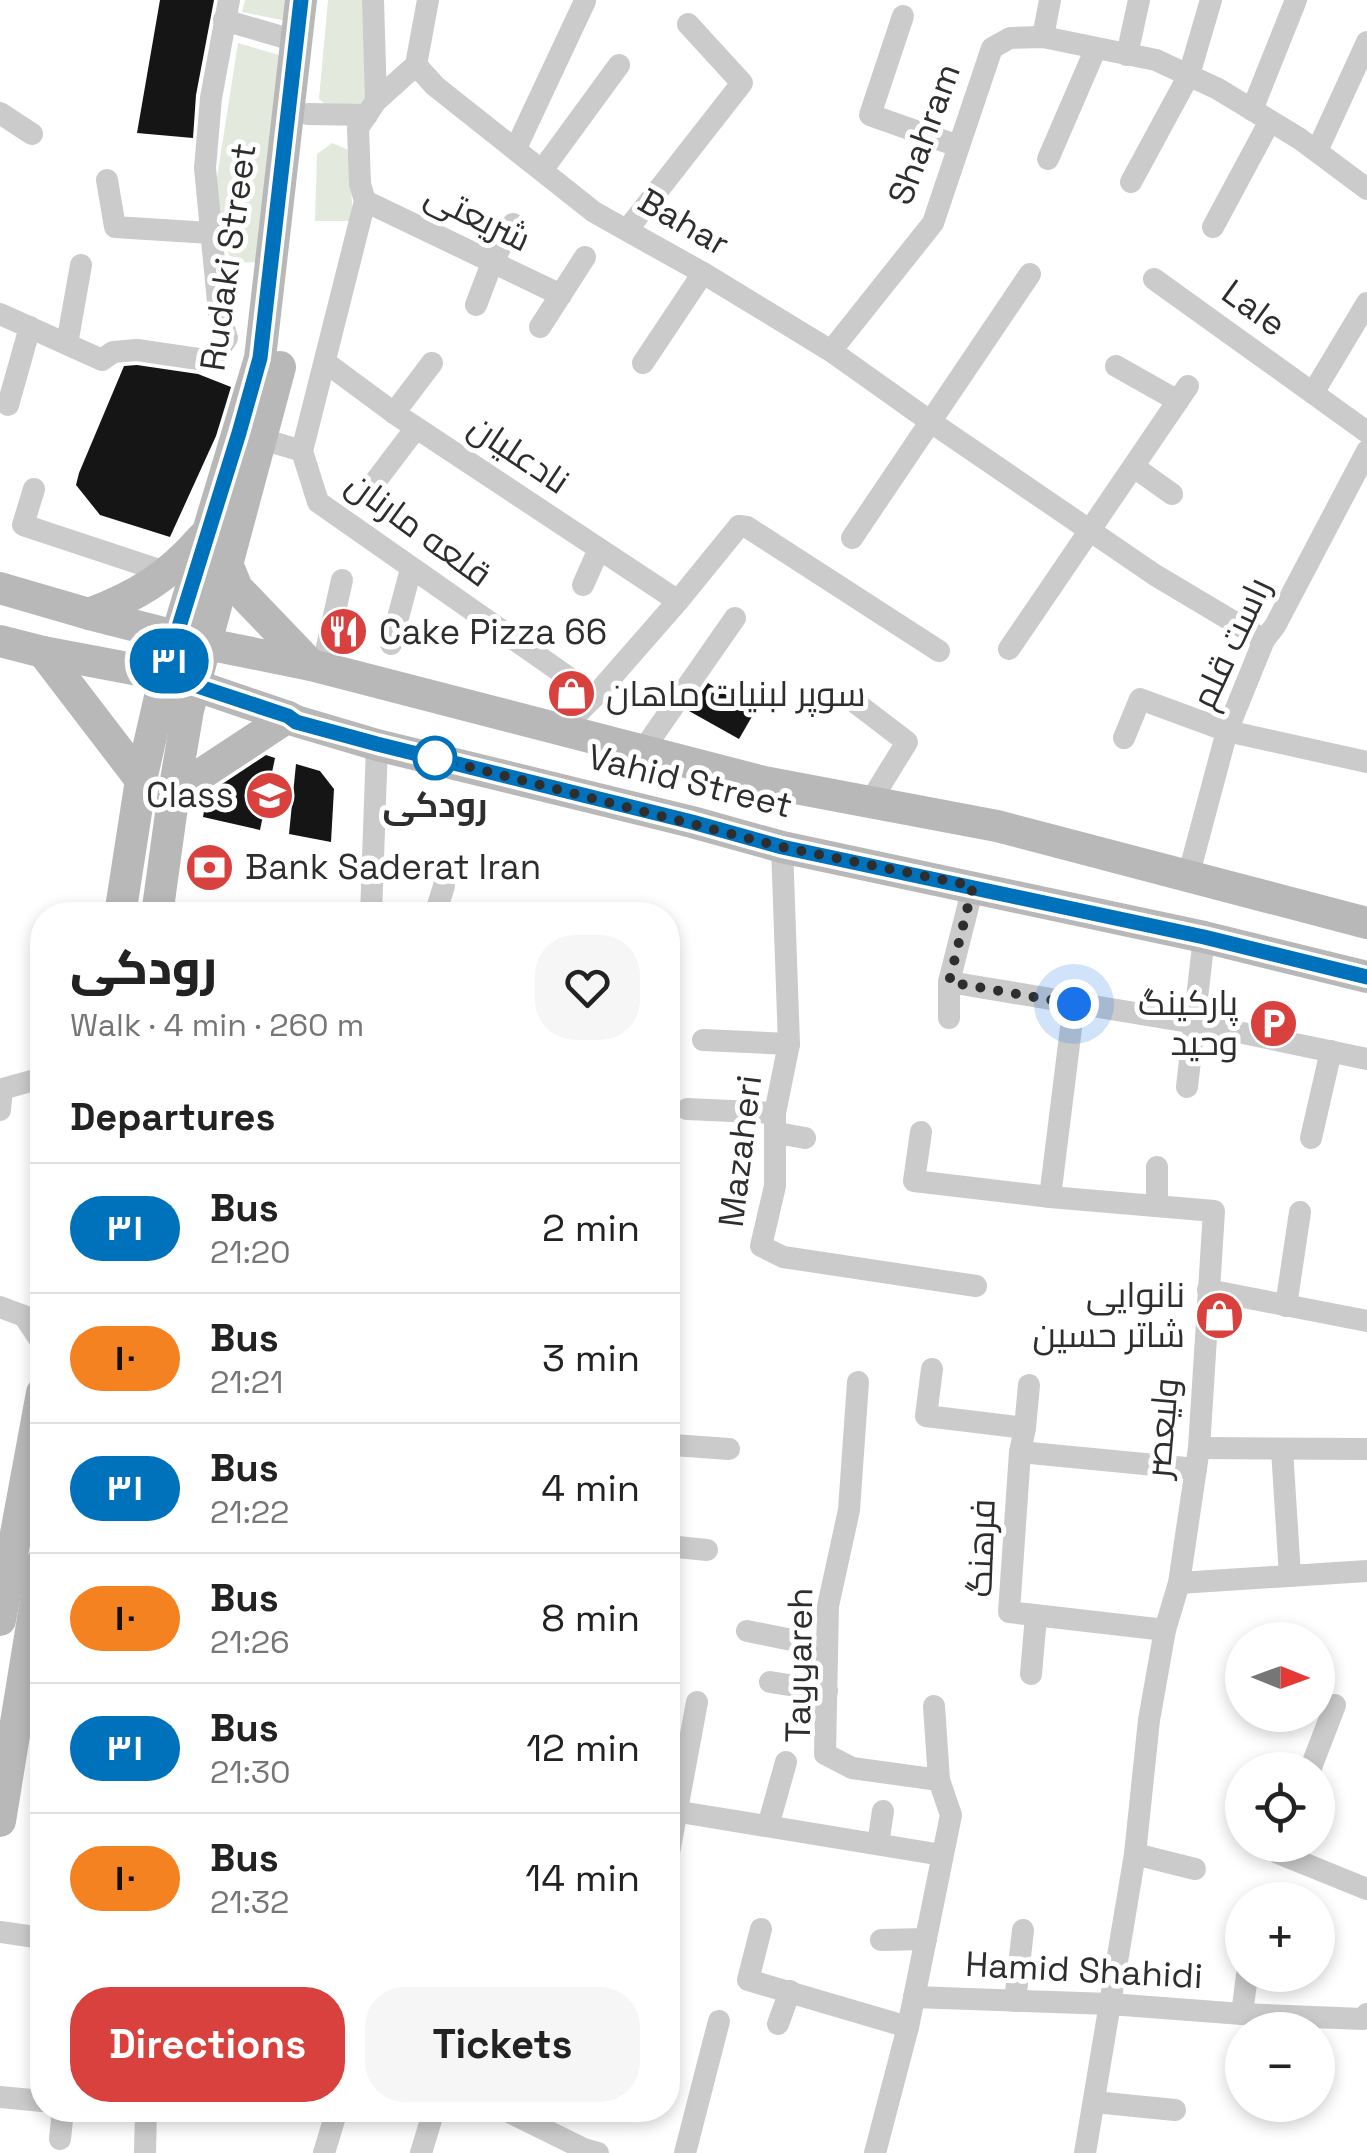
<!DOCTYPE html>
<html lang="en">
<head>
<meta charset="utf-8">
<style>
	:root { --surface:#fff; --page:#f6f6f6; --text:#222; --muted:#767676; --line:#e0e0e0; --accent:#d8413d }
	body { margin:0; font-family:"Space Grotesk",Cairo,sans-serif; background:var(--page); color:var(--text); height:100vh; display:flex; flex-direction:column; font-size:38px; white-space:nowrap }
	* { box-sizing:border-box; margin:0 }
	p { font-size:32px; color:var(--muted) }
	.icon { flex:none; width:55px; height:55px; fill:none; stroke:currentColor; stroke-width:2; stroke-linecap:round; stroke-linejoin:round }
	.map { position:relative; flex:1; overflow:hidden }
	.sheet { position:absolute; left:30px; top:902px; width:650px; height:1220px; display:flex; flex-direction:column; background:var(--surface); border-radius:40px; box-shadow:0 5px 15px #0003 }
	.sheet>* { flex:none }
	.badge { padding:0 20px; border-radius:32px; font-size:35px; line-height:65px }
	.needle { width:65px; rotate:91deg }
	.fabs { position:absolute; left:1225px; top:1622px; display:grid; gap:20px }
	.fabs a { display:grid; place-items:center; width:110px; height:110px; border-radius:50%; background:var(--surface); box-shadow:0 5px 15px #0003; font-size:50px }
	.you { position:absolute; width:50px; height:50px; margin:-25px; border:8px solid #fff; border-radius:50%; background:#1a73e8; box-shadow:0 0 0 15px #1a73e833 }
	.map>.badge { position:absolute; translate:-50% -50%; box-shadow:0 0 0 5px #fff }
	h2 { padding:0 40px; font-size:38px; line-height:90px }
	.round { display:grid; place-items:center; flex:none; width:105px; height:105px; border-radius:40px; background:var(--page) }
	.overview { display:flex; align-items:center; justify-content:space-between; height:170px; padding:0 40px }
	h1 { font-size:48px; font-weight:800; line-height:75px }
	.action { display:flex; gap:20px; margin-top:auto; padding:20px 40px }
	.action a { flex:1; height:115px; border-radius:40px; background:var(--accent); color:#fff; font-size:40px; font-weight:800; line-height:115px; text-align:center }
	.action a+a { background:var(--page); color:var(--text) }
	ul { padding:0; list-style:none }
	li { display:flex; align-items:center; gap:30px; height:130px; padding:0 40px; border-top:2px solid var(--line) }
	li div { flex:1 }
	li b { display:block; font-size:38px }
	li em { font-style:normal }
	li .badge { min-width:110px; font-weight:700; text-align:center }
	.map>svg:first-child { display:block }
	.green { fill:#e3eadd }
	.building { fill:#151515 }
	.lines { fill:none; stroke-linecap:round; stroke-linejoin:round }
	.minor { stroke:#cbcbcb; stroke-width:22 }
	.secondary { stroke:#b8b8b8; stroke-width:32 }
	.line-casing { stroke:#fff; stroke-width:22 }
	.line { stroke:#0072bc; stroke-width:15 }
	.walk { stroke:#2e2e2e; stroke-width:10; stroke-dasharray:0 18 }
	.stop-dot { fill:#fff; stroke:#0072bc; stroke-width:5 }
	.labels { text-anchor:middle; stroke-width:10; stroke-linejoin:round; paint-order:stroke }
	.street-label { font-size:35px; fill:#2e2e2e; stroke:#fff }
	.poi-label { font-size:35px; fill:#2e2e2e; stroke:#fff; text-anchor:start }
	.stop-label { font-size:35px; font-weight:bold; fill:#2e2e2e; stroke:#fff }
</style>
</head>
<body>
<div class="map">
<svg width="1367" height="2153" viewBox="0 0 1367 2153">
	<rect width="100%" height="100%" fill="#fff"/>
	<g class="green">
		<polygon points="245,0 289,0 286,21 242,12"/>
		<polygon points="328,0 362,0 369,97 364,108 333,111 319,99"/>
		<polygon points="238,43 286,57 264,262 232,263 214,211 216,184"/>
		<polygon points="332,143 349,150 353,221 315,221 317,154"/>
	</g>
	<g class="building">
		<polygon points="160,0 214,0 196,95 193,138 137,133"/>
		<polygon points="137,365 198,374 231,387 216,436 170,537 100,515 76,485 79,473 124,366"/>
		<polygon points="708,683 754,713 739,739 689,711"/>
		<polygon points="266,755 275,758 260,830 203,817 207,794"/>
		<polygon points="296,764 320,771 334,789 331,842 289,834"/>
	</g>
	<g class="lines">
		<g class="minor">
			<polyline points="373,0 376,101"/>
			<polyline points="903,16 870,115 958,146"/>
			<polyline points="224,20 296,41"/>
			<polyline points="1043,37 1050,0"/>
			<polyline points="1127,55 1139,0"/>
			<polyline points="416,65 435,86 594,212 703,273 831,351 931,422 1155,575 1264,640"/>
			<polyline points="1252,110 1296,0"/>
			<polyline points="0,113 32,134"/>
			<polyline points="308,114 367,115"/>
			<polyline points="516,148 585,1"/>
			<polyline points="1317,151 1367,42"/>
			<polyline points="1048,159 1096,48"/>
			<polyline points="543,169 619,65"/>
			<polyline points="107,180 115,227 210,233"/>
			<polyline points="1131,182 1189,75 1211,0"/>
			<polyline points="365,201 302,451 318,502 595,696 561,730"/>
			<polyline points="365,201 360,184 358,128 376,101 416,65 428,0"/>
			<polyline points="365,201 561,295"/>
			<polyline points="1213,227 1270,121"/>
			<polyline points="627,230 742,83 688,24"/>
			<polyline points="1154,279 1367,432"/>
			<polyline points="476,305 492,263 513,224"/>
			<polyline points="0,314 102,360 113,352 137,350 205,360 217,353 227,338 219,312 205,168 211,98 229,0"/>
			<polyline points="540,327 585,257"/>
			<polyline points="67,344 81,265"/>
			<polyline points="831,351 933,223 992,48 1010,38 1043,37 1156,60 1218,89 1300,139 1367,189"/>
			<polyline points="325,362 394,413 678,601"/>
			<polyline points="643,363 703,273"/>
			<polyline points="1116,366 1178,401"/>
			<polyline points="1313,393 1367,303"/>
			<polyline points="8,405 30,327"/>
			<polyline points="394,413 432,363"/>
			<polyline points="262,439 302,451"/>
			<polyline points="1134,467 1172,494"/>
			<polyline points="375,482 416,428"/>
			<polyline points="34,489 23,525 168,573"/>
			<polyline points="852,538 1030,274"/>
			<polyline points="583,585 599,549"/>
			<polyline points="391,644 411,569"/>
			<polyline points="1009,649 1188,386"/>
			<polyline points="322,669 342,580"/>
			<polyline points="595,696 678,601 739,526 747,527 939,651"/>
			<polyline points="852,700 907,742 870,802"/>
			<polyline points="1124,738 1140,699 1227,731 1367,762"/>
			<polyline points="643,750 735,618"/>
			<polyline points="782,847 789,1044 775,1113 775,1186 761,1246 783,1257 976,1286"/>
			<polyline points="1188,877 1227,731 1264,640 1275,626 1367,451"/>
			<polyline points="371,915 377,745"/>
			<polyline points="435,915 444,886"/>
			<polyline points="949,982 1195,1023 1367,1059"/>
			<polyline points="1074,1004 1050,1197 1214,1211 1199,1448 1179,1583 1165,1630 1149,1720 1135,1854 1085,2153"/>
			<polyline points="949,1018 949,982 973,887"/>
			<polyline points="703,1040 789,1044"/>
			<polyline points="1187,1087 1204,937"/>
			<polyline points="687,1109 775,1113"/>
			<polyline points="0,1110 2,1089 42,1078"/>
			<polyline points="921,1132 914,1181 1050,1197"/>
			<polyline points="777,1133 805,1138"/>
			<polyline points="1311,1138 1331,1051"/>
			<polyline points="1157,1206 1157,1167"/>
			<polyline points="1208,1290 1367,1321"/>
			<polyline points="1286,1306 1300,1212"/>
			<polyline points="0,1307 24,1316"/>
			<polyline points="24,1316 42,1343"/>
			<polyline points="932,1369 926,1416 1025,1428"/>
			<polyline points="858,1382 849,1510 828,1606 825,1754 852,1768 939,1780 951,1815 908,2027 875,2153"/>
			<polyline points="1029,1385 1025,1428 1020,1452 1009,1612 1165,1630"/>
			<polyline points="668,1448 673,1445 729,1449"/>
			<polyline points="1199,1448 1367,1449"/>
			<polyline points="1282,1449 1290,1576"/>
			<polyline points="1020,1452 1196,1469"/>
			<polyline points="668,1546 707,1550"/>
			<polyline points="1179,1583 1367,1571"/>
			<polyline points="747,1631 827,1647"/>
			<polyline points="1031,1674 1036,1616"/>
			<polyline points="770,1682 827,1691"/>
			<polyline points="934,1706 939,1780"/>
			<polyline points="1310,1770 1335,1705"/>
			<polyline points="668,1810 942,1855"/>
			<polyline points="768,1826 786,1762"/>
			<polyline points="878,1844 883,1811"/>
			<polyline points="1281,1845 1278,1853 1367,1889"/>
			<polyline points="1135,1854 1195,1869"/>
			<polyline points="668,1858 697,1702"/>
			<polyline points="761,1929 748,1980 908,2027"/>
			<polyline points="0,1932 42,1938"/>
			<polyline points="881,1940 926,1939"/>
			<polyline points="914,1997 1110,2004 1242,2014 1363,2019 1367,2014"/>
			<polyline points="1015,2001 1023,1930"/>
			<polyline points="1242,2014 1247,1975"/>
			<polyline points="778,2024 790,1991"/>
			<polyline points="0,2097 42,2101"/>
			<polyline points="1094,2102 1175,2110"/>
			<polyline points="505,2110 584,2149 598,2153"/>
			<polyline points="60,2139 63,2110"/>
			<polyline points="145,2153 146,2110"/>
			<polyline points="324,2153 337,2110"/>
			<polyline points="421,2153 434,2110"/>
			<polyline points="685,2153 719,2021"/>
		</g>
		<g class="secondary">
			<polyline points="228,566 237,588 311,665"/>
			<polyline points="0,588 89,614 207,644 311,665 764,782 997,826 1367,923"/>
			<path d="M 89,614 C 137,596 168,577 202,538"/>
			<polyline points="0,641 43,652 165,675 288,717 296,721 377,745 692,822 782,847 1204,937 1367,977"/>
			<polyline points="43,652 141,780"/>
			<polyline points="174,792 288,717"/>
			<polyline points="120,915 141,780 165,675 260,358 301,0"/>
			<polyline points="157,915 174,792 188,710 280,367"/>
			<polyline points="0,1620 42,1393"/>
			<polyline points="0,1821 42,1563"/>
		</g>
	</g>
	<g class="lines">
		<defs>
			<polyline id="line" points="301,0 260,358 239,433 164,675 288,716 296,722 377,744 692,822 782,847 1204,937 1367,977"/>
		</defs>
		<use href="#line" class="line-casing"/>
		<use href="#line" class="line"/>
		<polyline class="walk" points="435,758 782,847 973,886 949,982 1074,1004"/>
	</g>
	<defs>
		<symbol id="restaurant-disc" viewBox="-11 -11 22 22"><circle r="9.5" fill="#d8413d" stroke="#fff"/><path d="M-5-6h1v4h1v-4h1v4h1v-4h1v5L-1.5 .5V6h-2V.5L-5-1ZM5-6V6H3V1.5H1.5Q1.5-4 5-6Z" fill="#fff"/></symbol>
		<symbol id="shop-disc" viewBox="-11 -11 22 22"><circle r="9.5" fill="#d8413d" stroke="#fff"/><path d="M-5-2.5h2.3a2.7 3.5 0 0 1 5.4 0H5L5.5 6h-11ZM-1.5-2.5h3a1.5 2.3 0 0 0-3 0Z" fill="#fff"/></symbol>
		<symbol id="school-disc" viewBox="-11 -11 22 22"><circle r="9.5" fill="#d8413d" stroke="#fff"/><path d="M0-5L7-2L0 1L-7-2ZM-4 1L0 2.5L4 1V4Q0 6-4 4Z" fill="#fff"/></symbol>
		<symbol id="bank-disc" viewBox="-11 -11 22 22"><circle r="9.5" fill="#d8413d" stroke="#fff"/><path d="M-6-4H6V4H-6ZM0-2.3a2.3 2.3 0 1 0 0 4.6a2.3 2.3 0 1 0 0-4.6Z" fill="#fff"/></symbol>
		<symbol id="parking-disc" viewBox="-11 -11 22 22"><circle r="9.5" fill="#d8413d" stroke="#fff"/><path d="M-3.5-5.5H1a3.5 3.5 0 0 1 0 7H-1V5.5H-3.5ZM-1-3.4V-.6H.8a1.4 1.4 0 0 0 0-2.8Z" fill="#fff"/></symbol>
	</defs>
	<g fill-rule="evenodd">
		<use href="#restaurant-disc" x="316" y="604" width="55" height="55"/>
		<use href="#shop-disc" x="544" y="666" width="55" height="55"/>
		<use href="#school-disc" x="242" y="768" width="55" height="55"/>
		<use href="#bank-disc" x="182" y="840" width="55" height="55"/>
		<use href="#parking-disc" x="1246" y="996" width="55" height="55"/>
		<use href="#shop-disc" x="1192" y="1288" width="55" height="55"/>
	</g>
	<circle class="stop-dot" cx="435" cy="758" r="20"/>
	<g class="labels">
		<g class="street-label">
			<text transform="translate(924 134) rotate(-70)" y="12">Shahram</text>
			<text transform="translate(478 217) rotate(26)" y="12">شریعتی</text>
			<text transform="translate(684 222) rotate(30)" y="12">Bahar</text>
			<text transform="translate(228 257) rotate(-82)" y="12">Rudaki Street</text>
			<text transform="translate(1254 308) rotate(36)" y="12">Lale</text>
			<text transform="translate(519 454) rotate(34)" y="12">نادعلیان</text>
			<text transform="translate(419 529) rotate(36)" y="12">قلعه مارنان</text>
			<text transform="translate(1231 643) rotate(-65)" y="12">راست قلم</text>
			<text transform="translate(690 781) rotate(14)" y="12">Vahid Street</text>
			<text transform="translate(740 1151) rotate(-83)" y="12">Mazaheri</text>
			<text transform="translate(1162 1428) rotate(-85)" y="12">ولیعصر</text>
			<text transform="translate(981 1548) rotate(-88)" y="12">فرهنگ</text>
			<text transform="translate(799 1665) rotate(-89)" y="12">Tayyareh</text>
			<text transform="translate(1084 1970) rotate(3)" y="12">Hamid Shahidi</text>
		</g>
		<g class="poi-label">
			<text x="379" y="644">Cake Pizza 66</text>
			<text x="606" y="706">سوپر لبنیات ماهان</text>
			<text x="234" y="807" text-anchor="end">Class</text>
			<text x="245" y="879">Bank Saderat Iran</text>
			<text x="1238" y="1015" text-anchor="end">پارکینگ<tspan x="1238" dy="40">وحید</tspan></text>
			<text x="1185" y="1307" text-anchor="end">نانوایی<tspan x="1185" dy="40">شاتر حسین</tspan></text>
		</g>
		<g class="stop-label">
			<text x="435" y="817">رودکی</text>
		</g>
	</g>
</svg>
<div class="fabs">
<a><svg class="needle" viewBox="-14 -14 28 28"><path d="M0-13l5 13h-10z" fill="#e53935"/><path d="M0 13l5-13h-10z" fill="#767676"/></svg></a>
<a><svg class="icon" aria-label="locate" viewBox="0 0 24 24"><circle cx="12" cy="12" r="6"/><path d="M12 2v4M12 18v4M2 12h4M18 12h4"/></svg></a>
<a>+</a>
<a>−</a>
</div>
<div class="you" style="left:1074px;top:1004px"></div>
<b class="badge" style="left:169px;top:661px;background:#0072bc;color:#fff">۳۱</b>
<section class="sheet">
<div class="overview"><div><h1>رودکی</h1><p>Walk · 4 min · 260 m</p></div><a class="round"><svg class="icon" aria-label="heart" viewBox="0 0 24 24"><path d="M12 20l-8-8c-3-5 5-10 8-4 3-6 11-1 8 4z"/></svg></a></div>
<h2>Departures</h2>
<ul>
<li><span class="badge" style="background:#0072bc;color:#fff">۳۱</span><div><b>Bus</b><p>21:20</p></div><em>2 min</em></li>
<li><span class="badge" style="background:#f58220;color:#111">۱۰</span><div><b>Bus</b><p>21:21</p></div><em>3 min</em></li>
<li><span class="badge" style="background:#0072bc;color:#fff">۳۱</span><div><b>Bus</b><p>21:22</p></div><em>4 min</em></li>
<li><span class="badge" style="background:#f58220;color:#111">۱۰</span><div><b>Bus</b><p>21:26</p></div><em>8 min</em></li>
<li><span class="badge" style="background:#0072bc;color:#fff">۳۱</span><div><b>Bus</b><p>21:30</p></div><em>12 min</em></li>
<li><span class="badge" style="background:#f58220;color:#111">۱۰</span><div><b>Bus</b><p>21:32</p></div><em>14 min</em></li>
</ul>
<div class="action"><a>Directions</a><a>Tickets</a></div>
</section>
</div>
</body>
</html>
